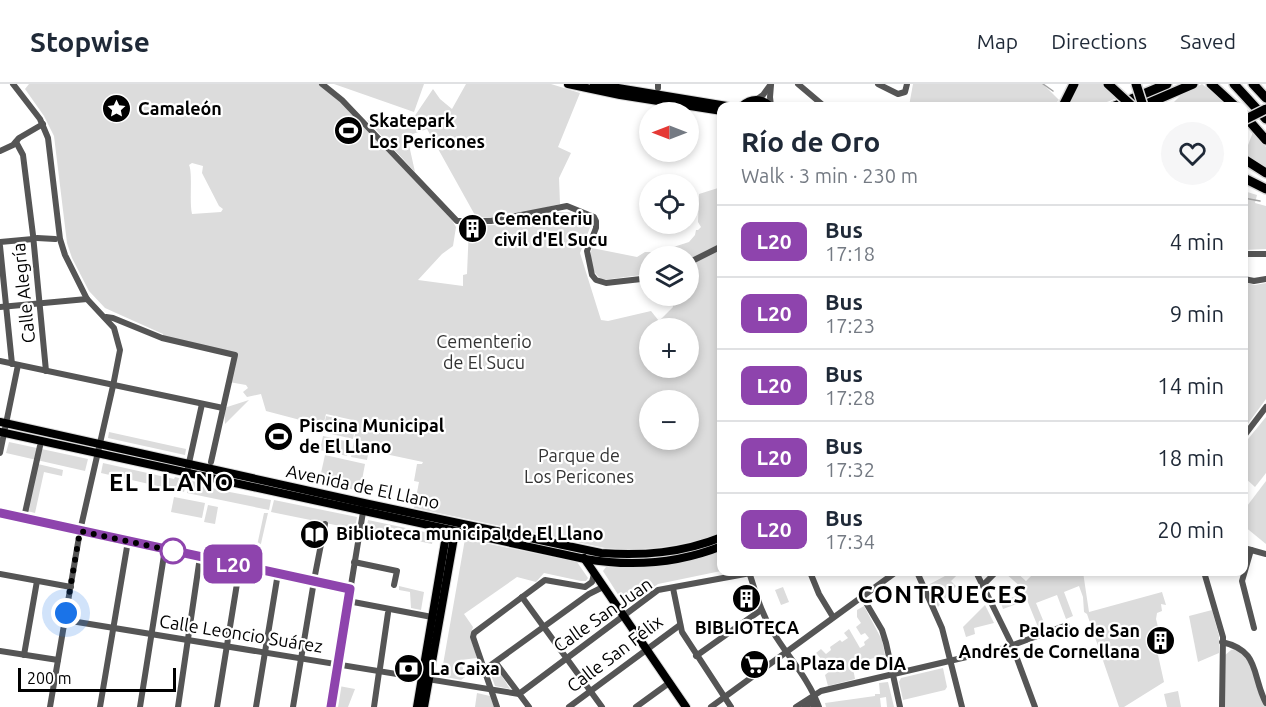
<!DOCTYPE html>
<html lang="en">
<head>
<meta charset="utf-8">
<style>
	:root { --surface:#fff; --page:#f6f6f7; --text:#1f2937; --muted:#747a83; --line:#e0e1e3 }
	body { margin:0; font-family:Ubuntu,sans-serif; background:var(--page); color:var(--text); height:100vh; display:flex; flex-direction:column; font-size:22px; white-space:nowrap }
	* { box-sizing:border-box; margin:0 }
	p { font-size:20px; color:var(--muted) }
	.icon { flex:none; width:33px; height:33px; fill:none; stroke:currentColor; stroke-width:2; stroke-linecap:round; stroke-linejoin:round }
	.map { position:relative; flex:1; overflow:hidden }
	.drawer { position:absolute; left:717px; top:18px; width:531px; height:474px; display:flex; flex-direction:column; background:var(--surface); border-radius:12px; box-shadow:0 3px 9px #0003 }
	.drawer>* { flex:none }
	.badge { padding:0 12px; border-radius:9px; font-size:21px; line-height:39px }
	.needle { width:39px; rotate:270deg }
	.fabs { position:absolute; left:639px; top:18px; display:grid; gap:12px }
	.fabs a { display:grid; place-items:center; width:60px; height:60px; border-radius:50%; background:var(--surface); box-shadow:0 3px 9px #0003; font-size:30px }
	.scale { position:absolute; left:18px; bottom:15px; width:158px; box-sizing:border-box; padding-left:6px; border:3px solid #000; border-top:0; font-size:16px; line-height:21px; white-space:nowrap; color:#000; -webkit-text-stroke:4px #fff; paint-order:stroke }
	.you { position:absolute; width:30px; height:30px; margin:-15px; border:4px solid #fff; border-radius:50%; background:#1a73e8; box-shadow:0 0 0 9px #1a73e833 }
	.map>.badge { position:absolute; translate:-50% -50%; box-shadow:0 0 0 3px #fff }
	.round { display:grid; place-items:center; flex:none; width:63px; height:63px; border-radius:32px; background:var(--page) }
	.overview { display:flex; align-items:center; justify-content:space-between; height:102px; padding:0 24px }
	h1 { font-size:28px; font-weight:600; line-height:45px }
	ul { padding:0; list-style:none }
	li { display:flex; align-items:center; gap:18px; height:72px; padding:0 24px; border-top:2px solid var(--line) }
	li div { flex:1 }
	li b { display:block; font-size:22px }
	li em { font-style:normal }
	li .badge { min-width:66px; font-weight:700; text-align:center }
	header { display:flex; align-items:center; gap:36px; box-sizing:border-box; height:84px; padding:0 30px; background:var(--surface); border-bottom:2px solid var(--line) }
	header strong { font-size:28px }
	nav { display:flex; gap:33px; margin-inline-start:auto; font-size:21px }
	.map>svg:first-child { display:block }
	.green { fill:#dcdcdc; fill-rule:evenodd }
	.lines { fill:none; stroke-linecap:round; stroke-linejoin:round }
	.stream { stroke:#a3a3a3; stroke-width:1.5 }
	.major-casing { stroke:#dbdbdb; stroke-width:10 }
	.highway-casing { stroke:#dbdbdb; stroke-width:12 }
	.minor { stroke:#555; stroke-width:6 }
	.major { stroke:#000; stroke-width:8 }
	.highway { stroke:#000; stroke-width:9 }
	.highway-bridge-casing { stroke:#dbdbdb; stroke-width:12; stroke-linecap:butt }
	.highway-bridge { stroke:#000; stroke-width:9 }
	.line-casing { stroke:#fff; stroke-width:14 }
	.line { stroke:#8e44ad; stroke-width:9 }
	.walk { stroke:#000; stroke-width:6; stroke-dasharray:0 10.8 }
	.stop-dot { fill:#fff; stroke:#8e44ad; stroke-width:3 }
	.labels { text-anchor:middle; stroke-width:4.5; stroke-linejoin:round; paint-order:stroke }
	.poi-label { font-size:18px; font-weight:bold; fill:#000; stroke:#fff; text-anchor:start }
	.street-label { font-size:18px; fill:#000; stroke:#fff }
	.park-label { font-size:18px; fill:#333; stroke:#fff }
	.district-label { font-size:24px; font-weight:bold; letter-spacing:1.5px; fill:#000; stroke:#fff }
</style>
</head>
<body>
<header>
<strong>Stopwise</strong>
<nav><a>Map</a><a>Directions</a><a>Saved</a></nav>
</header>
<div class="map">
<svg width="1266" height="623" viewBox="0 0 1266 623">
	<rect width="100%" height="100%" fill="#fff"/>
	<g class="green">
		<path d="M 29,0 L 319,0 L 341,18 L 452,136 L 456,143 L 453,162 L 442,170 L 418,196 L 463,202 L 463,191 L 467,190 L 469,142 L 496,141 L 555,128 L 569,128 L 589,137 L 591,141 L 580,169 L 601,236 L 608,237 L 651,227 L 659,237 L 673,223 L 671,212 L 688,212 L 688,172 L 650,172 L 649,190 L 603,196 C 592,190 588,175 592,164 L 637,173 L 645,168 L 658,168 L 689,158 L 695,151 L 696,146 L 698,146 L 701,143 L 698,138 L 699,110 L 718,104 L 722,108 L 721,449 C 683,462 646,468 605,464 L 414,424 L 419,398 L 414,397 L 417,380 L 422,380 L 423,378 L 371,367 L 372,358 L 354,356 L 357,337 L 326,330 L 323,342 L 266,327 L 261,310 L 247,313 L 243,308 L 248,304 L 246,301 L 229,298 L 235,271 L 162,254 L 163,250 L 105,224 L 89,207 L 72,174 L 67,159 L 54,52 L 44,32 L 25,5 ZM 192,79 L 203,82 L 202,89 L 219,122 L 223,125 L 221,128 L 192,130 C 189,117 193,89 189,81 ZM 650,244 L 688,244 L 688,284 L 650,284 ZM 650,316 L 688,316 L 688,356 L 650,356 Z"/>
		<polygon points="334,0 424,0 414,28"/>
		<polygon points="466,0 551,0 580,9 558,63 571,69 559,94 560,120 514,131 490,134 476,133 427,45 407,52 415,88 367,36 414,33 433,5 440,15 452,25"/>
		<polygon points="913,0 1043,0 1059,16 1053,22 909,22"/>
		<polygon points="1078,0 1103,0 1117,14 1097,22 1066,22"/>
		<polygon points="1202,0 1229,22 1170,22 1181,11"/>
		<polygon points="1253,48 1266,63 1266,84 1245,69"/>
		<polygon points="1244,107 1257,111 1255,119 1266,122 1266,165 1244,166"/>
		<polygon points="1244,198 1255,201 1266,199 1266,315 1244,345"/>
		<polygon points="249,316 225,340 224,324"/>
		<polygon points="326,332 356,339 353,355 323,348"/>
		<polygon points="1266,333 1266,389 1255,403 1244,393 1244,360"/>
		<polygon points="15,344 88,361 89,363 14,348"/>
		<polygon points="109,348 186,365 185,371 108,354"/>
		<polygon points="323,352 350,358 347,372 320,366"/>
		<polygon points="354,357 370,360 367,376 351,373"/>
		<polygon points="9,358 88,375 85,387 6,369"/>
		<polygon points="325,371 365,380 360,407 319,398"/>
		<polygon points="103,379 174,395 175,393 187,396 184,408 101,389"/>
		<polygon points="38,380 63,386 62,392 44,388 35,429 27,427"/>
		<polygon points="190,396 219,406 271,416 269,426 187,409"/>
		<polygon points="1266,397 1266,460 1244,442 1244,426"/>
		<polygon points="174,413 205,419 202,434 171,428"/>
		<polygon points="274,416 357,433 355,445 271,428"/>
		<polygon points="208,421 218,423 215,440 204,438"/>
		<polygon points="264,429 268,429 257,477 254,476"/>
		<polygon points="368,436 434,450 432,460 366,446"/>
		<polygon points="465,455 577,478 588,494 586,497 581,497 544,489 536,498 517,493 464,530 473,543 470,552 477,574 461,576 465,593 461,596 441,592"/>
		<path d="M 721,467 L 721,487 L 658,500 L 626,523 L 603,487 L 606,483 C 645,484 684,481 721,467 Z"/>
		<polygon points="943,488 960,488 951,497 956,502 938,523 928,501 945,492"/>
		<polygon points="1004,488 1016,488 1026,497 1035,488 1083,488 1089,528 1162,508 1166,521 1161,520 1162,527 1157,529 1156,535 1160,551 1154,553 1164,598 1124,623 1119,623 1087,530 1084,528 1083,513 1079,502 1064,508 1073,532 1066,535 1057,511 1036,519 1045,541 1038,543 1027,516 1003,525 1000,516 1003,517 1024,509 1022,504"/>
		<polygon points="399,502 424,508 421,526 411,524 410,508 399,506"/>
		<polygon points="783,503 789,518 781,521 775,506"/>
		<polygon points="985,521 994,539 974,544 975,550 966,553 963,543"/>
		<polygon points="864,522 882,556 885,571 863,577 864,581 853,584 855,595 828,602 825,591 831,586 816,569 821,565 826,570 831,566 830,563 840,556 842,558 848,554 844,549 849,545 860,564 865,561 864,558 869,554 865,549 861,551 856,543 861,539 857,533 857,526"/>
		<polygon points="1212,526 1219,552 1219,569 1198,578 1189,532"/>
		<path d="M 1236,565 C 1254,570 1255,608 1266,623 L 1224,623 L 1224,572 L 1231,566 Z"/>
		<polygon points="495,584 497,584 510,605 495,602 490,588"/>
		<polygon points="943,584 947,603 945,606 903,616 899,598 901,594"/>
		<polygon points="888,598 894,623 887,623 886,613 880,614 881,623 826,623 825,619 875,612 875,610 880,610 879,599"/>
		<polygon points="339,602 355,605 348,623 335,623"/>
		<polygon points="1178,607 1181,623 1167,623 1164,610"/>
		<polygon points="477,609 490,612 494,623 475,623"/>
	</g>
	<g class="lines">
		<g class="stream">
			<polyline points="1043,0 1053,7"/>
			<polyline points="1244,114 1260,117"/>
		</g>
		<defs>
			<g id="major">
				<polyline points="568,0 620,11 722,27"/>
				<polyline points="594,0 727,22"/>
				<path d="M 742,22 C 751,14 761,14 770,22"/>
				<path d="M 0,338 L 364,419 L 601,469 C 643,472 682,469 722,453"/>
				<path d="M 0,348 L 585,475 C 632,483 677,480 722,462"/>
				<polyline points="584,474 686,623"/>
				<polyline points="417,623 447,446"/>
				<polyline points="424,623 455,448"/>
			</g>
			<g id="highway">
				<polyline points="1211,0 1235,22"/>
				<polyline points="1234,0 1266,35"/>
				<polyline points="1253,0 1266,14"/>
				<polyline points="1063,22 1074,0"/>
				<polyline points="1115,22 1167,0"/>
				<polyline points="1142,22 1193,0"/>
				<polyline points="1244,31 1266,56"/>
				<polyline points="1244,75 1266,89"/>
				<polyline points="1244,94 1266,105"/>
			</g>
		</defs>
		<use href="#major" class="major-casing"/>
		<use href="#highway" class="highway-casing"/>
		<g class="minor">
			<polyline points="13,0 40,35 48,54 60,155 65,171 87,215 114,244 120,266 113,302 80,447 50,623"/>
			<polyline points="322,0 342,16 457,137 491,137 567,122 594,133 596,137 596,144 587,167 592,191 596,196 606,199 650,194"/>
			<polyline points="798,0 824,22"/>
			<polyline points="878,0 898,10 905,8 907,0"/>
			<polyline points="658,4 658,0"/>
			<polyline points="756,16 763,11 771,0"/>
			<polyline points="771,22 770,13 771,1"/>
			<polyline points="16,58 23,71 33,151 46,287"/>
			<polyline points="0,67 13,61 19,54 43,40"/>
			<polyline points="37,154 55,155"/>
			<polyline points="0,158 33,155"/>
			<polyline points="0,162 12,280"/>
			<polyline points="1244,170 1266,170"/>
			<polyline points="688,179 722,162"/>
			<polyline points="1244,195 1254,197 1266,195"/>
			<polyline points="0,223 87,215"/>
			<polyline points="106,233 113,234 162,254 235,271 211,378"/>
			<polyline points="0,277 223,324"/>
			<polyline points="1244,352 1266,323"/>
			<polyline points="0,369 18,281"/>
			<polyline points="187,388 202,320"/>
			<polyline points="0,429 350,505"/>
			<polyline points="25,429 40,362"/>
			<polyline points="1244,464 1266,470"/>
			<polyline points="1251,466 1242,497 1254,544"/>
			<polyline points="354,478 397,487 394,501"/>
			<path d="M 749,488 C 756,509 761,529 773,548 C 788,573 809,595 819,623"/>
			<polyline points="810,488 819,510 833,533"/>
			<polyline points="917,488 942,544 962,623"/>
			<polyline points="976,488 1012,561 1035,623"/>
			<polyline points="1204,488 1223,553 1222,623"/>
			<polyline points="0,490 71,503"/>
			<polyline points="315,491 325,440"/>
			<polyline points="983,501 996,488"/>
			<polyline points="673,504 682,548 731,623"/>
			<polyline points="862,512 882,546 886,559 900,623"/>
			<polyline points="522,513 602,623"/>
			<polyline points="348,517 432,533"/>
			<polyline points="65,536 519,610 658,506 756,488"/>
			<path d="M 1222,558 C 1261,567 1251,591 1266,619"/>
			<polyline points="0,567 58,576"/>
			<polyline points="24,571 37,497"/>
			<polyline points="696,572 761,526"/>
			<polyline points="496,579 529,623"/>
			<polyline points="380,584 388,529"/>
			<polyline points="484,586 589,510 603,503"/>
			<polyline points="100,623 128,457"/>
			<polyline points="140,623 165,465"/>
			<polyline points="178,623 200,473"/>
			<polyline points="217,623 240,481"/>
			<polyline points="256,623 278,489"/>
			<polyline points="293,623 314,497"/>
			<polyline points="331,623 364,422"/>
			<polyline points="374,623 379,588"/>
			<polyline points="497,623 473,553 474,549 545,496 585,503 592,498 594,490"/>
			<polyline points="569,623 680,541"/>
			<polyline points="636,623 669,599"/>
			<polyline points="711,623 896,488"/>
			<polyline points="796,623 821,607 1005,564 1067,541"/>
			<polyline points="805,623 812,618 814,623"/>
		</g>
		<use href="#major" class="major"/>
		<use href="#highway" class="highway"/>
		<defs>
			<g id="highway-bridge">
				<polyline points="1108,0 1132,22"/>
				<polyline points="1136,0 1143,22"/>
				<polyline points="1244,36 1266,25"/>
			</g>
		</defs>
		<use href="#highway-bridge" class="highway-bridge-casing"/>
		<use href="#highway-bridge" class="highway-bridge"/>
	</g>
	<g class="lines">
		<defs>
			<polyline id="line" points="0,429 350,505 331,623"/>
		</defs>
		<use href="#line" class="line-casing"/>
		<use href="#line" class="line"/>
		<polyline class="walk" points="66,529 80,447 173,467"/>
	</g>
	<defs>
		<symbol id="sight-disc" viewBox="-11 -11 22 22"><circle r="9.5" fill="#000" stroke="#fff"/><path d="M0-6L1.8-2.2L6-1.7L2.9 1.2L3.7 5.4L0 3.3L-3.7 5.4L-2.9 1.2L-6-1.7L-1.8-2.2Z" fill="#fff"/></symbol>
		<symbol id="stadium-disc" viewBox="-11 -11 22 22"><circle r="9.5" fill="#000" stroke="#fff"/><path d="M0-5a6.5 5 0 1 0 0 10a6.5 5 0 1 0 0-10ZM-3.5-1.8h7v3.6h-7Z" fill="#fff"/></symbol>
		<symbol id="building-disc" viewBox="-11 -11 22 22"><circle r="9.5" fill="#000" stroke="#fff"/><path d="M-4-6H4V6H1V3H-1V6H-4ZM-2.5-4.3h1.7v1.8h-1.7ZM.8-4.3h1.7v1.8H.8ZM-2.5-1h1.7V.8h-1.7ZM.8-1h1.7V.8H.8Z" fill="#fff"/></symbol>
		<symbol id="library-disc" viewBox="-11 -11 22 22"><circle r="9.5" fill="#000" stroke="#fff"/><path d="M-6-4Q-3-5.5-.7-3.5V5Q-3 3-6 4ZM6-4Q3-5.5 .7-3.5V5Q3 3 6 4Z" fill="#fff"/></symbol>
		<symbol id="supermarket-disc" viewBox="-11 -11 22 22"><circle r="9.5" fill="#000" stroke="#fff"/><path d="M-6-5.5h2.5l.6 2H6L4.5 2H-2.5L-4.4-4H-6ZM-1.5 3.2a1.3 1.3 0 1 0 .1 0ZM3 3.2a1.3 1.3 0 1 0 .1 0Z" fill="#fff"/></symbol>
		<symbol id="bank-disc" viewBox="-11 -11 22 22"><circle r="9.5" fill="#000" stroke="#fff"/><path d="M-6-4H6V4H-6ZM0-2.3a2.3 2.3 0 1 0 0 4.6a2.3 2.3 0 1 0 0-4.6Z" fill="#fff"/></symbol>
	</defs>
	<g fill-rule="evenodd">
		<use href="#sight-disc" x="100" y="8" width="33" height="33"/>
		<use href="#stadium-disc" x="332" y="30" width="33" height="33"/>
		<use href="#building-disc" x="456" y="128" width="33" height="33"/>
		<use href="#stadium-disc" x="262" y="336" width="33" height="33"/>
		<use href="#library-disc" x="298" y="434" width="33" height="33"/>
		<use href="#building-disc" x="730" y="498" width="33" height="33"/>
		<use href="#building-disc" x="1144" y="540" width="33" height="33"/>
		<use href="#supermarket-disc" x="738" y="564" width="33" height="33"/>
		<use href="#bank-disc" x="392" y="568" width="33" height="33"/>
	</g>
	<circle class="stop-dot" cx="173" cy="467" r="12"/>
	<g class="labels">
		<g class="poi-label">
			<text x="138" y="31">Camaleón</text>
			<text x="369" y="43">Skatepark<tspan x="369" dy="21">Los Pericones</tspan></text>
			<text x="494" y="141">Cementeriu<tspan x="494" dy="21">civil d'El Sucu</tspan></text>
			<text x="299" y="348">Piscina Municipal<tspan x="299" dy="21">de El Llano</tspan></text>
			<text x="336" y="456">Biblioteca municipal de El Llano</text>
			<text x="747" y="550" text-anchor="middle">BIBLIOTECA</text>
			<text x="1140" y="553" text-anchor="end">Palacio de San<tspan x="1140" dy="21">Andrés de Cornellana</tspan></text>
			<text x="776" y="586">La Plaza de DIA</text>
			<text x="430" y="591">La Caixa</text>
		</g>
		<g class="street-label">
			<text transform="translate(24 209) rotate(-96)" y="6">Calle Alegría</text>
			<text transform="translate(363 403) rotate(12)" y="6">Avenida de El Llano</text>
			<text transform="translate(603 531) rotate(-35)" y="6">Calle San Juan</text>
			<text transform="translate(241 550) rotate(9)" y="6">Calle Leoncio Suárez</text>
			<text transform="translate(615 570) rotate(-37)" y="6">Calle San Félix</text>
		</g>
		<g class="park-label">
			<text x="484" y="264">Cementerio<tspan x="484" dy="21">de El Sucu</tspan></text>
			<text x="579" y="378">Parque de<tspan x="579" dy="21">Los Pericones</tspan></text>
		</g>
		<g class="district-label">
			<text x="172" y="407">EL LLANO</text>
			<text x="943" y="519">CONTRUECES</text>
		</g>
	</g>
</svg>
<div class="fabs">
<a><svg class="needle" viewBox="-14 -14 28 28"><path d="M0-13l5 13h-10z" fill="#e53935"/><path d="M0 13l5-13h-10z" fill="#747a83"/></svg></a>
<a><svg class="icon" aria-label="locate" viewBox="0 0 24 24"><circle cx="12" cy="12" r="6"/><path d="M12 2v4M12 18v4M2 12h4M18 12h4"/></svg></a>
<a><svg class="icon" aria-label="layers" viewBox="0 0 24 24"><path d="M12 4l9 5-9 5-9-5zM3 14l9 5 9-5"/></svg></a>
<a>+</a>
<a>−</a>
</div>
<div class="scale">200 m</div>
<div class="you" style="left:66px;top:529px"></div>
<b class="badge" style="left:233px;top:480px;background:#8e44ad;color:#fff">L20</b>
<section class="drawer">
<div class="overview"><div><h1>Río de Oro</h1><p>Walk · 3 min · 230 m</p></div><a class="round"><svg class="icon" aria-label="heart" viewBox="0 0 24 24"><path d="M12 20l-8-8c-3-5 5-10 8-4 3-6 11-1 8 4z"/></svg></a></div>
<ul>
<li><span class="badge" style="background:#8e44ad;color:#fff">L20</span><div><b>Bus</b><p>17:18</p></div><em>4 min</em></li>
<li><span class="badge" style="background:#8e44ad;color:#fff">L20</span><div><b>Bus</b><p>17:23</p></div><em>9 min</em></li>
<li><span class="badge" style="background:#8e44ad;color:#fff">L20</span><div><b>Bus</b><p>17:28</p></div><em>14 min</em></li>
<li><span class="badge" style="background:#8e44ad;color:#fff">L20</span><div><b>Bus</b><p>17:32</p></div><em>18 min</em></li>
<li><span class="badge" style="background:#8e44ad;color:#fff">L20</span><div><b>Bus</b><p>17:34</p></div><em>20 min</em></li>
</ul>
</section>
</div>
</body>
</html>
